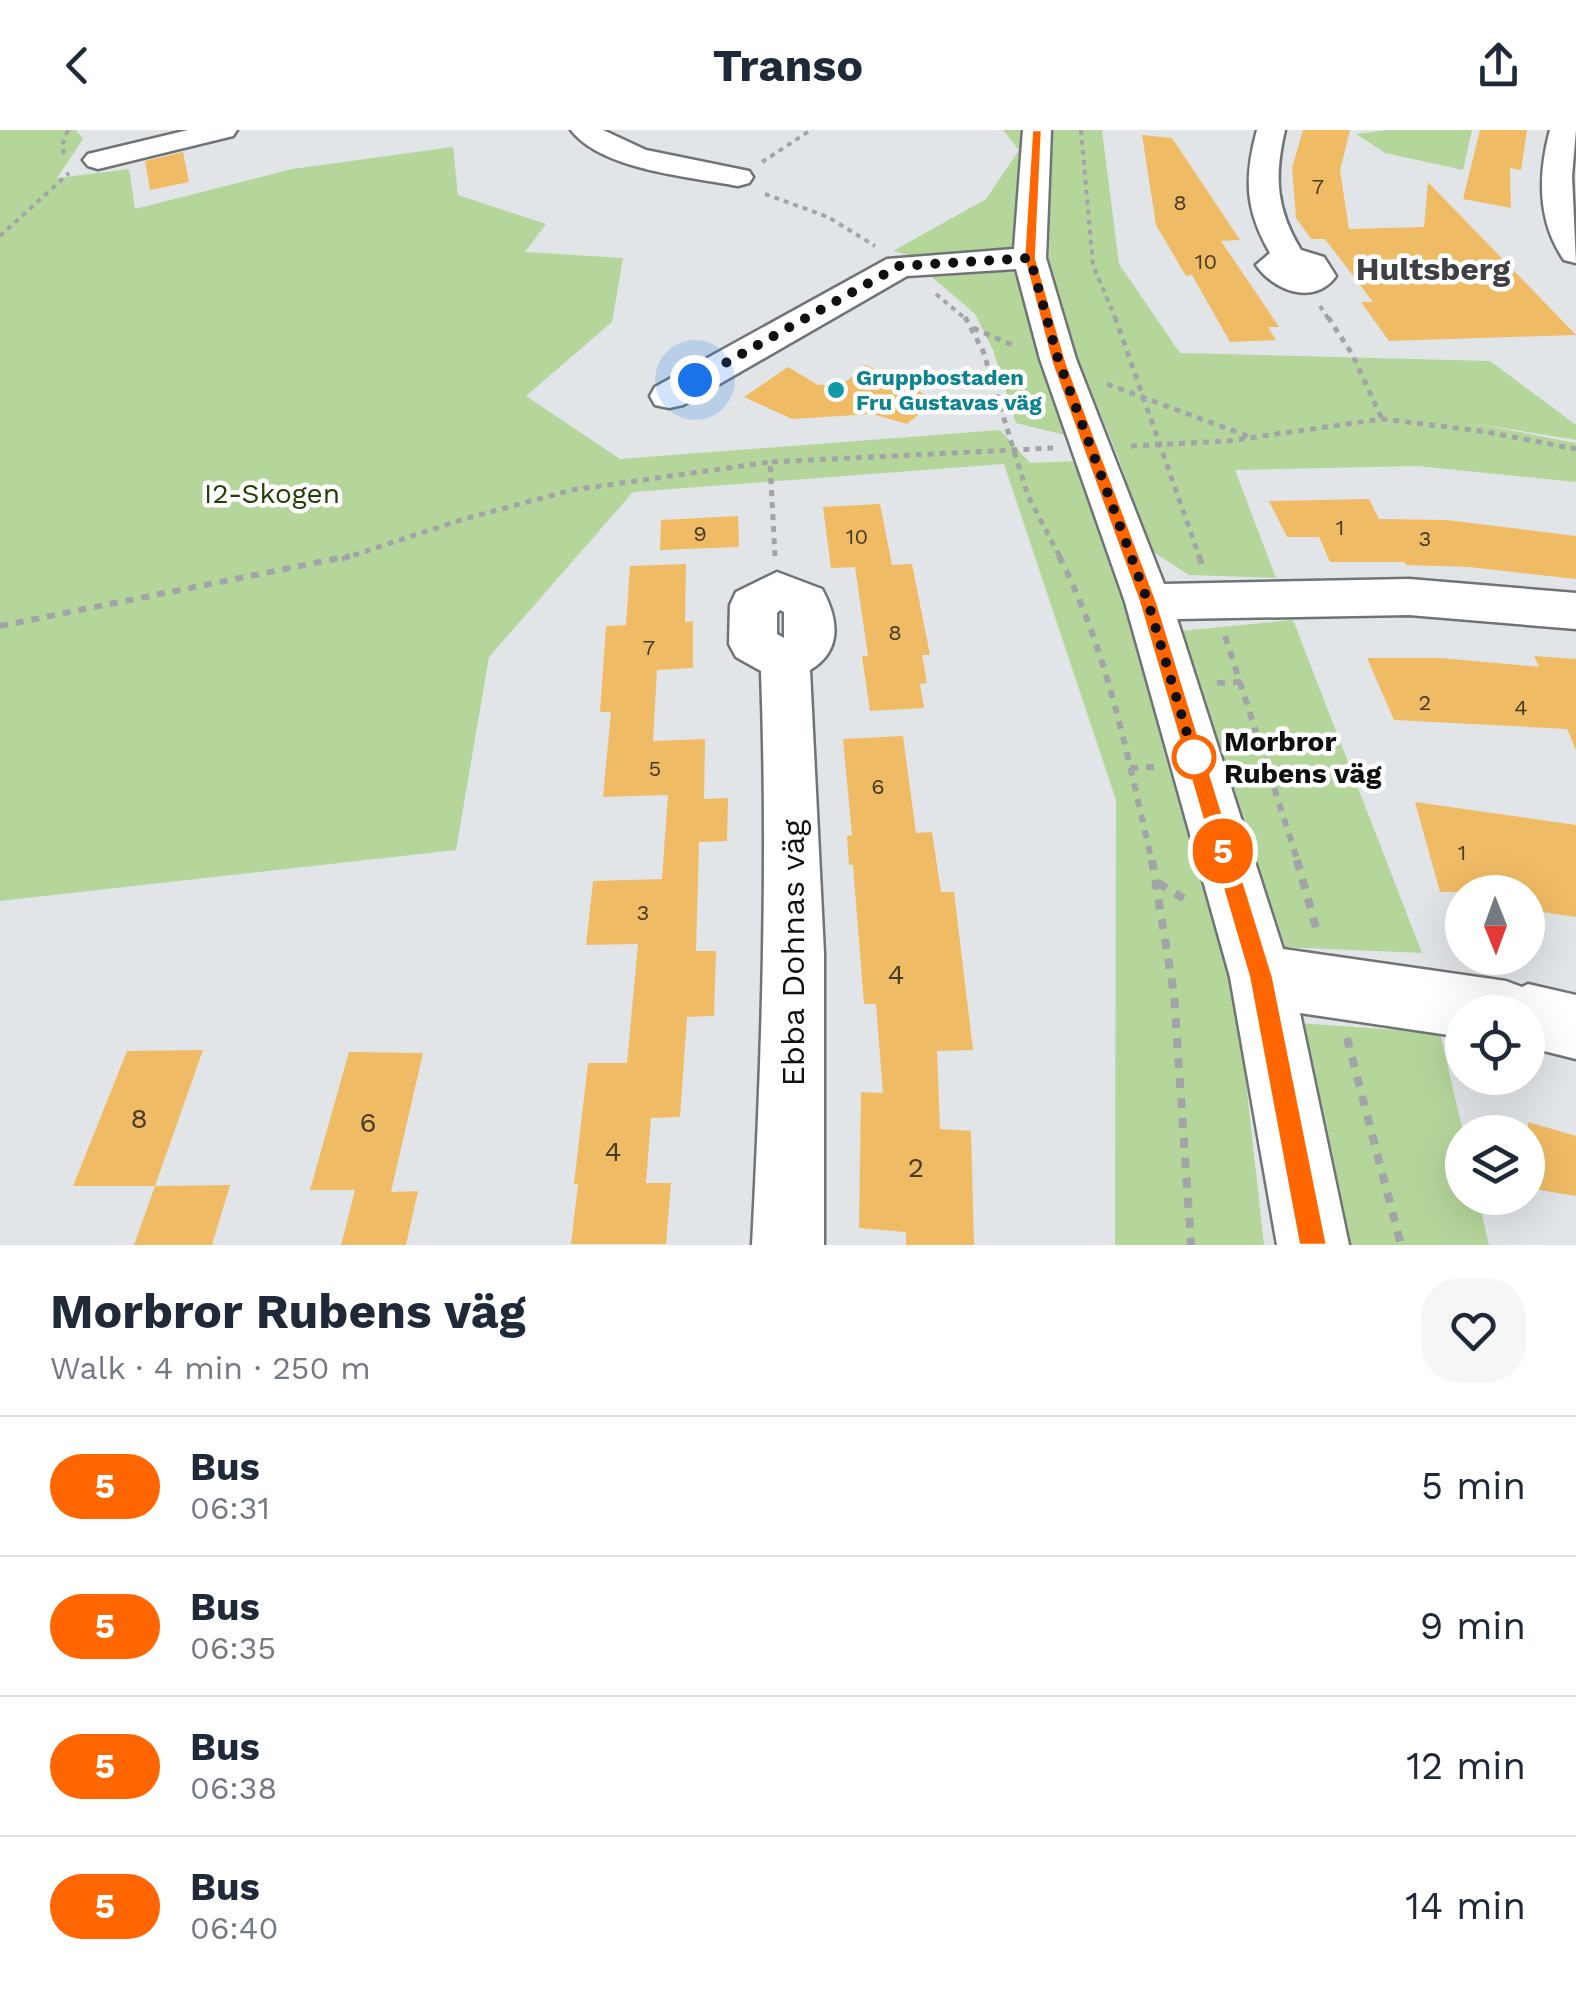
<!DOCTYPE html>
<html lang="en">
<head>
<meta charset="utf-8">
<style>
	:root { --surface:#fff; --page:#f6f6f7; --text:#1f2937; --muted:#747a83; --line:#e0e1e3 }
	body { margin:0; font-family:"Work Sans",sans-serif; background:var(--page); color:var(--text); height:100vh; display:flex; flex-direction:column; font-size:38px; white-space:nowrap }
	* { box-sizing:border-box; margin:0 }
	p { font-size:32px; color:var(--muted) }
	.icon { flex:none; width:55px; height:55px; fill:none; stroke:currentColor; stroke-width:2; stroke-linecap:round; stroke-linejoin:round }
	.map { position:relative; height:1115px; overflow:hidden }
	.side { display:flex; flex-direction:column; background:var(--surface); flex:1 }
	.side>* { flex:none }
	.badge { padding:0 20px; border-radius:32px; font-size:35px; line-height:65px }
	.needle { width:65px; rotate:179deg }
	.tools { position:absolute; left:1445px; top:745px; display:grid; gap:20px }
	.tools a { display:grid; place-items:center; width:100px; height:100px; border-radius:50%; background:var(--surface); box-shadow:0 10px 40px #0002; font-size:50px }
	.you { position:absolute; width:50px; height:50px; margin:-25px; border:8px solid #fff; border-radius:50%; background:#1a73e8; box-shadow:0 0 0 15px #1a73e833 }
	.map>.badge { position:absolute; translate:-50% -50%; box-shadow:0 0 0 5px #fff }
	.round { display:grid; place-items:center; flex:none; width:105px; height:105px; border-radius:40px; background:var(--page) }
	.summary { display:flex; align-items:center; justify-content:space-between; height:170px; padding:0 50px }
	h1 { font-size:48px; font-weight:700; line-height:75px }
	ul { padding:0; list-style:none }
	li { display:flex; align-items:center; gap:30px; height:140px; padding:0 50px; border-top:2px solid var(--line) }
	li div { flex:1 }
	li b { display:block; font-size:38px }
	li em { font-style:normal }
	li .badge { min-width:110px; font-weight:700; text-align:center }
	header { display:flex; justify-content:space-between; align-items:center; height:130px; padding:0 50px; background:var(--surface); font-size:45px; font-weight:700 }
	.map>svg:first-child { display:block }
	.green { fill:#b4d69b }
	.building { fill:#f0bb65 }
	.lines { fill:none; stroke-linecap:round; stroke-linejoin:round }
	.minor-casing { stroke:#717477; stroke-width:5 }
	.path-far3 { stroke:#a2a4a7; stroke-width:4; stroke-dasharray:5 5; stroke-linecap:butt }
	.path-far2 { stroke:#a2a4a7; stroke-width:5; stroke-dasharray:6 6; stroke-linecap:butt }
	.path-far1 { stroke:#a2a4a7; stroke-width:6; stroke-dasharray:8 8; stroke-linecap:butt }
	.path { stroke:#a2a4a7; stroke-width:8; stroke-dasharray:10 10; stroke-linecap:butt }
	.minor { fill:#fff; fill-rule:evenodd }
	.line { fill:#f60; stroke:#fff; stroke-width:2.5 }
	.walk { stroke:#0f1011; stroke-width:10; stroke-dasharray:0 18 }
	.culture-dot { fill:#0f9aa8; stroke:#fff; stroke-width:4 }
	.stop-dot { fill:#fff; stroke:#f60; stroke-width:5 }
	.labels { text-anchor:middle; stroke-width:9; stroke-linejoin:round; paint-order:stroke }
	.number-label { font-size:22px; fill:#473b26 }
	.far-culture-label { font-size:22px; font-weight:bold; fill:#0d838f; stroke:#fff; text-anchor:start }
	.park-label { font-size:28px; fill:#234004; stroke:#fff }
	.stop-label { font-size:28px; font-weight:bold; fill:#0f1011; stroke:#fff; text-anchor:start }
	.near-number-label { font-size:28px; fill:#473b26 }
	.far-district-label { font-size:32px; font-weight:bold; fill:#3e4043; stroke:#fff }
	.near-street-label { font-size:32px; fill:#0f1011; stroke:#fff }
</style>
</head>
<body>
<header><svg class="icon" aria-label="back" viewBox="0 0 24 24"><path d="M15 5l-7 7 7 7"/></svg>Transo<svg class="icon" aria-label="share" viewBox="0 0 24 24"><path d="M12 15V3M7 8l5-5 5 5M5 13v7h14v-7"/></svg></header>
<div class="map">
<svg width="1576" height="1115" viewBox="0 0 1576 1115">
	<rect width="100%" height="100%" fill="#e2e5e8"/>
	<g class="green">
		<polygon points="0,0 76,0 83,9 57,48 129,39 135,79 292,39 453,17 458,65 546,94 525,122 623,128 612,192 526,266 620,329 1000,300 1030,333 1077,331 1126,473 1234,843 1264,1115 1115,1115 1116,670 1004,334 633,362 489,527 456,720 0,771"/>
		<polygon points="1003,0 1029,0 1033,25 1013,122 911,126 893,121 986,69 1019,20"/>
		<polygon points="1050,0 1102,0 1119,134 1180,223 1490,231 1576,295 1576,310 1473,293 1576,313 1576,352 1417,336 1235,340 1276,448 1189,445 1150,420 1119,329 1065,198 1049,137"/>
		<polygon points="1387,0 1472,0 1463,40 1385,23 1356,4"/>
		<polygon points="1013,140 1069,306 1016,293 993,220 975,184 925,141"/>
		<polygon points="1293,490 1422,823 1281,817 1181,501"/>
		<polygon points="1298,893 1440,903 1463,1002 1462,1068 1478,1068 1489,1115 1330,1115"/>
	</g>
	<g class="building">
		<polygon points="1303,0 1350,0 1340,40 1349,99 1424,97 1428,52 1576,205 1389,211 1361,172 1373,172 1325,109 1311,109 1296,88 1292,38"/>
		<polygon points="1480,0 1527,0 1521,40 1510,38 1511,78 1463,69"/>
		<polygon points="1142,5 1172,8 1240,110 1221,111 1279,197 1268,197 1276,210 1230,212 1192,145 1186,146 1156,95"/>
		<polygon points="183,22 189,52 150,60 145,31"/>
		<polygon points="866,235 936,270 907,294 872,284 792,289 744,267 788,237 818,255 843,254"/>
		<polygon points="1369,369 1379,389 1447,390 1576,406 1576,449 1469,437 1406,435 1404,432 1330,432 1319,407 1287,407 1269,371"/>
		<polygon points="880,374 892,435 912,434 930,525 922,525 927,553 920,554 924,578 870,581 862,526 868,526 855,437 831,438 823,377"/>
		<polygon points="738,386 739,417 660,420 661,390"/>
		<polygon points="686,434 685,492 693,491 693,538 657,540 653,611 705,609 704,669 728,668 727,711 699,712 696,821 716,821 714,886 687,887 680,987 651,988 646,1053 671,1053 666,1114 571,1114 578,1054 574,1054 588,933 627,933 638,814 586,815 593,751 662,749 668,665 603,667 611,582 600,582 606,496 626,495 630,436"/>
		<polygon points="1534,526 1576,529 1576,620 1567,599 1394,590 1367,528 1441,528 1539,537"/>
		<polygon points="903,606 916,703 932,702 941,762 954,762 973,920 937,921 940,999 971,1001 974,1115 906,1115 906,1102 859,1098 861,962 883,963 876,874 864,874 853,735 849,735 847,706 852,705 843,609"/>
		<polygon points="1415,672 1576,695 1576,787 1528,780 1528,762 1440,762"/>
		<polygon points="203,920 155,1056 73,1056 127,921"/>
		<polygon points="349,922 423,923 391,1062 418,1061 406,1115 341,1115 355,1060 310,1060"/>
		<polygon points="1528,992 1576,1006 1576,1066 1528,1058"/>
		<polygon points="230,1055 212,1115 134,1115 155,1056"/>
	</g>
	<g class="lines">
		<defs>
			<g id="minor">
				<polygon points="188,0 237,0 233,6 98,39 88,36 83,30 88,24"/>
				<path d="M 571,0 L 603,0 L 646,20 L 749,41 L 753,47 L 749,53 L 738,56 C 692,47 601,40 571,0 Z"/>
				<polygon points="1023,0 1051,0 1046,128 1076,229 1164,454 1409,449 1576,463 1576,499 1409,485 1177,489 1283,819 1506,851 1522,857 1528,854 1576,865 1576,929 1528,917 1528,882 1462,882 1462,907 1300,883 1349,1115 1277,1115 1230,847 1125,472 1040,229 1016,139 907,146 683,275 669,278 655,275 650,266 655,257 887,129 1014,119"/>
				<path d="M 1257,0 L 1285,0 C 1274,47 1276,79 1301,120 L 1324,127 L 1336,146 C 1314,177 1273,160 1256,135 L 1270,123 C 1245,80 1244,48 1257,0 Z"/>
				<path d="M 1550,0 L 1576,0 L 1572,46 L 1576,133 L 1564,130 C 1537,91 1538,45 1550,0 Z"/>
				<path d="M 777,442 L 822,459 C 839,490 842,521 810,540 L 824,823 L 824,1115 L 752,1115 C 762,924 768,733 761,541 L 736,527 L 729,514 L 730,475 L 736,462 ZM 780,480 L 784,482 L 784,508 L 777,504 L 777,483 Z"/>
			</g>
		</defs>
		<use href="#minor" class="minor-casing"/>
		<g class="path-far3">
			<polyline points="1081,0 1093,135 1116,190"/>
			<polyline points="64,24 62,15 68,0"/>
			<polyline points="762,32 811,0"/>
			<polyline points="765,64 828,87 875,116"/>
			<polyline points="0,106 69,43"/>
			<polyline points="936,164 967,190"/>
			<polyline points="1320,176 1329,190"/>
		</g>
		<g class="path-far2">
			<polyline points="965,187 983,221 1028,366 1061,429"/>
			<polyline points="1115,187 1200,429"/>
			<polyline points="1328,187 1352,224 1382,289"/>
			<polyline points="973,198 1017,217"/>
			<polyline points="1107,254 1250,307"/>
			<polyline points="1131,316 1228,311 1382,289 1481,301 1576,319"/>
			<polyline points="775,426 770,332 1053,318"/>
			<polyline points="342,429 464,389 572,360 770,332"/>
		</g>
		<g class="path-far1">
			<path d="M 1059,426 C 1108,521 1128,629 1152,732"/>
			<polyline points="1199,426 1203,438"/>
			<polyline points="0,496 350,426"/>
			<polyline points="1225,506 1298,732"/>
			<polyline points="1217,553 1241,552"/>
			<polyline points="1130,638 1154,637"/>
		</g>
		<g class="path">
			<polyline points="1152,730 1174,864 1191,1115"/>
			<polyline points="1297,730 1318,805"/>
			<polyline points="1158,753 1190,772"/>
			<polyline points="1347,908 1401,1115"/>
		</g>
		<use href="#minor" class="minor"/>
	</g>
	<polygon class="line" points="1032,0 1042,0 1036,128 1067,234 1157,472 1273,847 1327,1115 1299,1115 1249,847 1139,472 1052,234 1024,128"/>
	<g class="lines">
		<polyline class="walk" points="695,250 899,136 1030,128 1058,229 1148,472 1194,627"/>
	</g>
	<circle class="culture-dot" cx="836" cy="260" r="10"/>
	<circle class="stop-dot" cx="1194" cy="627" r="20"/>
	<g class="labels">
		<g class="number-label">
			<text x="1318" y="64">7</text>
			<text x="1180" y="80">8</text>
			<text x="1206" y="139">10</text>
			<text x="1340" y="405">1</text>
			<text x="700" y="411">9</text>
			<text x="857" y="414">10</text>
			<text x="1425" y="416">3</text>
			<text x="895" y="510">8</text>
			<text x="649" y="525">7</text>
			<text x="1425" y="580">2</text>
			<text x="1521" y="585">4</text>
			<text x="655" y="646">5</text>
			<text x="878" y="664">6</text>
			<text x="1462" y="730">1</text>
			<text x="643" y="790">3</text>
		</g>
		<g class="far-culture-label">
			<text x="856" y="255">Gruppbostaden<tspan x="856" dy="25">Fru Gustavas väg</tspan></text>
		</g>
		<g class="park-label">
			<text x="272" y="373">I2-Skogen</text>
		</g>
		<g class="stop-label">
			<text x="1224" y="621">Morbror<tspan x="1224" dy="32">Rubens väg</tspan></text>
		</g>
		<g class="near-number-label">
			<text x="896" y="854">4</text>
			<text x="139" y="998">8</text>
			<text x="368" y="1002">6</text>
			<text x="613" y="1031">4</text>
			<text x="916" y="1047">2</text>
		</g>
		<g class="far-district-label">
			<text x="1433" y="150">Hultsberg</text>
		</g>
		<g class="near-street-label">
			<text transform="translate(793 823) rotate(-90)" y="11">Ebba Dohnas väg</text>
		</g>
	</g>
</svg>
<div class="tools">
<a><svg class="needle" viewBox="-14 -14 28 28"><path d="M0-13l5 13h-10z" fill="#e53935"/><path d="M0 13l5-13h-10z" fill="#747a83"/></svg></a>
<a><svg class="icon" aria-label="locate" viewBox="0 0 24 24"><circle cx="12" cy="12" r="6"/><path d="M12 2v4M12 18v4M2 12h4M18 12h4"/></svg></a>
<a><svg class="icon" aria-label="layers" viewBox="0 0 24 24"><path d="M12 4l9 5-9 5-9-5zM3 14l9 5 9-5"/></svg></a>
</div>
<div class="you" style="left:695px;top:250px"></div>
<b class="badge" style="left:1223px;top:721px;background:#f60;color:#fff">5</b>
</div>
<section class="side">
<div class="summary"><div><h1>Morbror Rubens väg</h1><p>Walk · 4 min · 250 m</p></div><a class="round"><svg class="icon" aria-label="heart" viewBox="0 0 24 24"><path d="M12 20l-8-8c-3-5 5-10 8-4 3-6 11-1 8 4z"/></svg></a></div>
<ul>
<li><span class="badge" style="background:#f60;color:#fff">5</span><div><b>Bus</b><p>06:31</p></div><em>5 min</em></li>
<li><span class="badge" style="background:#f60;color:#fff">5</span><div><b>Bus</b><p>06:35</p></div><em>9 min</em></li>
<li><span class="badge" style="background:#f60;color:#fff">5</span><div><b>Bus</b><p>06:38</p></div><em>12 min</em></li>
<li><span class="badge" style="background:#f60;color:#fff">5</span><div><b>Bus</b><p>06:40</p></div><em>14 min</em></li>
</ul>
</section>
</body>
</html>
